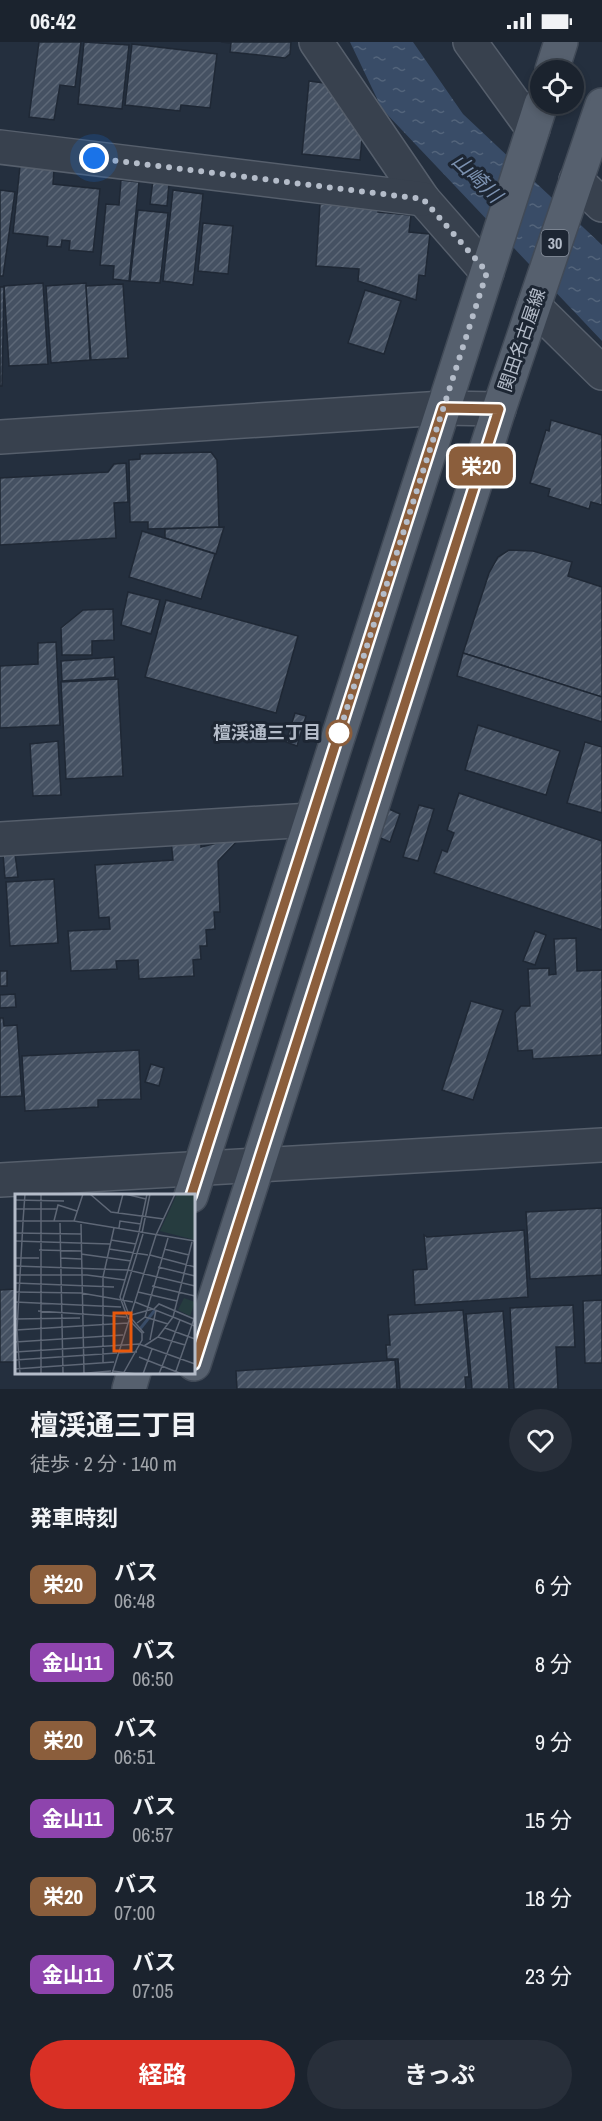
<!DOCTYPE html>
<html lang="ja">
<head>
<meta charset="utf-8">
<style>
	:root { --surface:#1b232e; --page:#282f3a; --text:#f1f3f6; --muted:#a0a4aa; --line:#39404a; --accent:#d93025 }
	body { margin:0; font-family:"Archivo Narrow","Noto Sans JP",sans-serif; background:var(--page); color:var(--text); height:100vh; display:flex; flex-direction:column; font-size:22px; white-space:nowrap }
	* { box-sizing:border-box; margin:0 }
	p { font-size:20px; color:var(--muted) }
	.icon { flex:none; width:33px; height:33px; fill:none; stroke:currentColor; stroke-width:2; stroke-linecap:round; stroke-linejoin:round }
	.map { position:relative; height:1347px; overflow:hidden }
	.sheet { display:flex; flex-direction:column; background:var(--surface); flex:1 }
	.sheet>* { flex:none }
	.badge { padding:0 12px; border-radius:9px; font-size:21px; line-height:39px }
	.fabs { position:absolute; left:530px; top:18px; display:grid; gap:12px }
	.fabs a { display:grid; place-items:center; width:54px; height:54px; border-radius:50%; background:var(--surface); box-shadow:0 3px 9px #0003,0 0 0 2px var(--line); font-size:30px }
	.you { position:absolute; width:30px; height:30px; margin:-15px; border:4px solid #fff; border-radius:50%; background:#1a73e8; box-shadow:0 0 0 9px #1a73e833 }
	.map>.badge { position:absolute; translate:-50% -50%; box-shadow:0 0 0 3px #fff }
	h2 { padding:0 30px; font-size:22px; line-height:54px }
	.round { display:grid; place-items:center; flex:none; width:63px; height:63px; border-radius:32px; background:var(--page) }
	.summary { display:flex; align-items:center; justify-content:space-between; height:102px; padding:0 30px }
	h1 { font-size:28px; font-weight:700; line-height:45px }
	.primary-button { display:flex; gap:12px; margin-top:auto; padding:12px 30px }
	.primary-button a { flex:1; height:69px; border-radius:36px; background:var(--accent); color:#fff; font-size:24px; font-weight:700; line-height:69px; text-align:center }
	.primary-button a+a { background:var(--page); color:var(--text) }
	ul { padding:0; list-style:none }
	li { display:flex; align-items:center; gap:18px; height:78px; padding:0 30px }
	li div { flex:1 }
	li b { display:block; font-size:22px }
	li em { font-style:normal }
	li .badge { min-width:66px; font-weight:700; text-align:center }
	.status { display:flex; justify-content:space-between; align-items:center; height:42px; padding:0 30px; background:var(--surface); direction:ltr }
	.status svg { height:16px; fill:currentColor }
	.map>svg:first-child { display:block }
	.water { fill:url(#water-ripples) }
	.building { fill:url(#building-hatch); stroke:#1f2835; stroke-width:1.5 }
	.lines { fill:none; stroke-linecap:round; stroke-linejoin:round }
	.minor-casing { stroke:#565f6c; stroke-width:36 }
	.major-casing { stroke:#414a57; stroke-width:36 }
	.minor { stroke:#38414e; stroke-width:33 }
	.major { stroke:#56606e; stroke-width:33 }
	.line-casing { stroke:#fff; stroke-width:14 }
	.line { stroke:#8b5e3c; stroke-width:9 }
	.walk { stroke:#b4bcc9; stroke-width:6; stroke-dasharray:0 10.8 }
	.stop-dot { fill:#fff; stroke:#8b5e3c; stroke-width:3 }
	.labels { text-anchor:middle; stroke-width:6; stroke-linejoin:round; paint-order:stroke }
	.shield { fill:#1d2633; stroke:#878f9c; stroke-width:1.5 }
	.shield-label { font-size:16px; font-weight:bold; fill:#b4bcc9 }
	.street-label { font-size:18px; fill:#b4bcc9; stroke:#1d2633 }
	.stop-label { font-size:18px; font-weight:bold; fill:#b4bcc9; stroke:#1d2633; text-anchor:end }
	.water-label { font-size:20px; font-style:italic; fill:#7c92b1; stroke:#1d2633 }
	.inset-river { fill:none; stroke:#394c67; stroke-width:3 }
	.inset-road { fill:none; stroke:#5e6776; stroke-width:1.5 }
	.view { fill:#e8590c; fill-opacity:0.15; stroke:#e8590c; stroke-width:3 }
	.inset-edge { fill:none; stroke:#b4bcc9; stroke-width:3 }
</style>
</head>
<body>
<div class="status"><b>06:42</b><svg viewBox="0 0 49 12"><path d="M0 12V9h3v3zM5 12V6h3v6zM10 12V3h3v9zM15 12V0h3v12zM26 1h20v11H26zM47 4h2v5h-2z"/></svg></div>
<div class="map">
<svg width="602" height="1347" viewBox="0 0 602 1347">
	<defs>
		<pattern id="water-ripples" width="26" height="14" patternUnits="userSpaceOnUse" patternTransform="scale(1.5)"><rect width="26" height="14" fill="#394c67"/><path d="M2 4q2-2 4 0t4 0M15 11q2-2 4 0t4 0" fill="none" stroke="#53647b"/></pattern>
		<pattern id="building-hatch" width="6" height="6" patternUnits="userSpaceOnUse" patternTransform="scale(1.5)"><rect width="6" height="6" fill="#455162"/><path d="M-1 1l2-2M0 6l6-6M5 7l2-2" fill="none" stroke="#5d6877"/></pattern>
	</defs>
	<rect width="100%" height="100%" fill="#242f3e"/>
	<polygon class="water" points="350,0 413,0 463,72 602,203 602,299 382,67"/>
	<g class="building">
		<polygon points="39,0 81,0 75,45 60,43 54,78 29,75"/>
		<polygon points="84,0 129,3 122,67 78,62"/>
		<polygon points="221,0 291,0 290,12 285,16 230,10 231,1"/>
		<polygon points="132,2 217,12 210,66 181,63 180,69 125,63"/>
		<polygon points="309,39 324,41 362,97 360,118 302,112"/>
		<polygon points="20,124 54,127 53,142 100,147 93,210 69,208 70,199 62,198 61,205 47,204 48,195 13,191"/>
		<polygon points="121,138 139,140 129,239 113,237 114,224 100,223 106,162 119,163"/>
		<polygon points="153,138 169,141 167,164 150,162"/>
		<polygon points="0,148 15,150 3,234 0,234"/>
		<polygon points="173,148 203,152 193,243 163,239"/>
		<polygon points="379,161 378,170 411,173 409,190 430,192 425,234 419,233 416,258 358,239 359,227 316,224 320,162"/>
		<polygon points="138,168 168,171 160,241 130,239"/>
		<polygon points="203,181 233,184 228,232 198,229"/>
		<polygon points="43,241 48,322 9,324 4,244"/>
		<polygon points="86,241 90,318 51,321 46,244"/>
		<polygon points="123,242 128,316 91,318 86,244"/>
		<polygon points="0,245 4,245 2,344 0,344"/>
		<polygon points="365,248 401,259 384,312 348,301"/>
		<polygon points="551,378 602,393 602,463 591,460 589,467 548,454 550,447 530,441 546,388 549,389"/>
		<polygon points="211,410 217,418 219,485 148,487 148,480 130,480 129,418 140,417 140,412"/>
		<polygon points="126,421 128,460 114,461 116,496 0,503 0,436 108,430 114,422"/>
		<polygon points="224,485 216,512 165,496 165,487"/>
		<polygon points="142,489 215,512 201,557 129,535"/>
		<polygon points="509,508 533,509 572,520 568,534 602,545 602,655 463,611 489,531 498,515"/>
		<polygon points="128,550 160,558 151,592 121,583"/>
		<polygon points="166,558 298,594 276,671 145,635"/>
		<polygon points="113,567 114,598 92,599 92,613 62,613 61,586 83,568"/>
		<polygon points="56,600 60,683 0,686 0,624 38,622 38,601"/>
		<polygon points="463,611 602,655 602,680 457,634"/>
		<polygon points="114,615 115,635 62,639 61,619"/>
		<polygon points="118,637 123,734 66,737 61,640"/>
		<polygon points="295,671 306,674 297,704 286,700"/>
		<polygon points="478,683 560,709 546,753 465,728"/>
		<polygon points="58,699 61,753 33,754 30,702"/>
		<polygon points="585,700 602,705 602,771 567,761"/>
		<polygon points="459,751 602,799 602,888 434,831 442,808 447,810 454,791 447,788"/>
		<polygon points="419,763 434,767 418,819 403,815"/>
		<polygon points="389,767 400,772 390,800 378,795"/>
		<polygon points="201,795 201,805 241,795 218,819 220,870 214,870 215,887 206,888 207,904 200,904 201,917 193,918 194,934 139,937 138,918 116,919 117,927 71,929 68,889 110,887 109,875 99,876 95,823 173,818 171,798"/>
		<polygon points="3,812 15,812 18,835 5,836"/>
		<polygon points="54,837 58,901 10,904 6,840"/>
		<polygon points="535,889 546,893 535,923 523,919"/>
		<polygon points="576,896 577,929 602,928 602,1013 533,1017 532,1008 518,1009 515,971 521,964 530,964 528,927 549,926 549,933 556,932 554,897"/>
		<rect x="0" y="929" width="7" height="15"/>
		<polygon points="15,952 16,965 0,966 0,953"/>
		<polygon points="471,959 503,968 473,1058 442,1048"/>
		<polygon points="0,976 3,976 4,984 17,983 22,1054 0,1055"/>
		<polygon points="139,1008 141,1057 98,1058 98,1065 25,1069 22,1014"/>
		<polygon points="151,1022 164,1026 159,1044 145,1040"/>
		<polygon points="602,1166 602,1233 530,1237 526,1170"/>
		<polygon points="524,1188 528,1255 415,1263 413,1228 427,1227 424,1193 427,1195"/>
		<polygon points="16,1247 16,1320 0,1320 0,1248"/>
		<polygon points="602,1258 602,1321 585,1321 583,1259"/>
		<polygon points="573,1263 575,1305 556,1305 558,1347 514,1347 510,1266"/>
		<polygon points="463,1268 469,1335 465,1335 466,1347 400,1347 398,1317 387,1317 386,1303 390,1303 388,1273"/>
		<polygon points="503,1269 509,1347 472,1347 466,1272"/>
		<polygon points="395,1318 397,1347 237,1347 236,1329"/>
	</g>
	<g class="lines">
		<defs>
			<g id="minor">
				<polyline points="316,0 423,157 487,230"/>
				<polyline points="470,0 533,87"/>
				<polyline points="0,105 423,157"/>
				<polyline points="576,138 602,163"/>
				<polyline points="534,264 602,331"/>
				<polyline points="0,395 443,366 499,367"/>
				<polyline points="0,797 311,778"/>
				<polyline points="0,1138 602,1103"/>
			</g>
			<g id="major">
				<polyline points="552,28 561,0"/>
				<polyline points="191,1154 541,62"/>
				<polyline points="194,1322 499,367 602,63"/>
				<polyline points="129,1347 134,1330"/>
			</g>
		</defs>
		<use href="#minor" class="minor-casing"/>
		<use href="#major" class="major-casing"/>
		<use href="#minor" class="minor"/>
		<use href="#major" class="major"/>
	</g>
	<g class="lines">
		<defs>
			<polyline id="line" points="191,1154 443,366 499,367 194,1322"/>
		</defs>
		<use href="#line" class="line-casing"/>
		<use href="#line" class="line"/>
		<polyline class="walk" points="94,116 423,157 487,230 339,691"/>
	</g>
	<circle class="stop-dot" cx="339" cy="691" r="12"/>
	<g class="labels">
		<rect class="shield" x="541.5" y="188" width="27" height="26" rx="4.5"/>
		<g class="shield-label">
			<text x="555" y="207">30</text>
		</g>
		<g class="street-label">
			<text transform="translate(522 298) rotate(-71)" y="6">関田名古屋線</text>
		</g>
		<g class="stop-label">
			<text x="321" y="697">檀渓通三丁目</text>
		</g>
		<g class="water-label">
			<text transform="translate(477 136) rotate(44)" y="7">山崎川</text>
		</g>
	</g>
	<g transform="translate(15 1152)">
		<rect width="180" height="180" fill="#242f3e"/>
		<path d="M 162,0 L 180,0 L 180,46 L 145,37 Z" fill="#263c3f"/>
		<path d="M 169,104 L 180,108 L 175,122 L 163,116 Z" fill="#263c3f"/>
		<path class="inset-river" d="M 125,135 L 140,116"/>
		<path class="inset-road" d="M 26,0 L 26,180M 75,0 L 96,18 L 149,25M 110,0 L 131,5M 0,6 L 49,7M 0,15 L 42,15M 103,19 L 108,0M 0,27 L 59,27 L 180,47M 8,27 L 10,0M 39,27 L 43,11 L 62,17M 59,27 L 68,0M 45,29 L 48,180M 66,30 L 69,180M 104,34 L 105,27 L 126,30M 124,38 L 132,0M 0,39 L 66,40M 127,39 L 135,0M 96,46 L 121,50M 0,47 L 95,50M 177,48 L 158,123 L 180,132M 94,55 L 133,61M 149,55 L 174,61M 24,56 L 66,57M 66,60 L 116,67M 135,61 L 180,73M 0,64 L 24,64M 45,64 L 66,65M 0,72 L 113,76 L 180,92M 143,73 L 180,82M 0,81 L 72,81 L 110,86M 0,89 L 99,93M 137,92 L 180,102M 0,98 L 66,99 L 118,108M 123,98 L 162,107M 0,108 L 106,113M 120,108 L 158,123 L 143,143 L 129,152M 139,115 L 144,110 L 179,125M 23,117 L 111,123M 114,121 L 108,105 L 128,40M 116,121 L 138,115M 115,123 L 129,139M 130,123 L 153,130M 0,125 L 65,124M 113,125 L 105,103 L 124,39M 122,129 L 130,123 L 153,44M 150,134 L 180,145M 1,136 L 113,129M 143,143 L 170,151M 135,146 L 141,116M 0,148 L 108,141M 0,158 L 124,150 L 180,170M 103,159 L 122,158M 124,163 L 167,180M 0,166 L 102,159M 88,169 L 88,83 L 99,34M 0,175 L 99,168M 97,177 L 122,180M 5,180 L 2,136 L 8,28M 61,180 L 96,177M 97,180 L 141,41 L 160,0M 108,180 L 127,146 L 127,139 L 114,126M 128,180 L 137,155M 144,180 L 165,126M 160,180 L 180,122"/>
		<path class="view" d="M 99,119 L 116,119 L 116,157 L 99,157 Z"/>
		<rect width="180" height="180" class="inset-edge"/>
	</g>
</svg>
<div class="fabs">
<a><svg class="icon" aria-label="locate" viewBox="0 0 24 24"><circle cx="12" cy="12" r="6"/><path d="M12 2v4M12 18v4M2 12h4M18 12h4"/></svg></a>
</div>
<div class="you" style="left:94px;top:116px"></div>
<b class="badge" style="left:481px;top:424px;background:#8b5e3c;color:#fff">栄20</b>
</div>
<section class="sheet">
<div class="summary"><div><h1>檀渓通三丁目</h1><p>徒歩 · 2 分 · 140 m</p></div><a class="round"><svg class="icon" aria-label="heart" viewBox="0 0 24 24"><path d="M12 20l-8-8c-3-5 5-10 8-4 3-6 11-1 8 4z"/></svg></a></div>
<h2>発車時刻</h2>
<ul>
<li><span class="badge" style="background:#8b5e3c;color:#fff">栄20</span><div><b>バス</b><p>06:48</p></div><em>6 分</em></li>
<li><span class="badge" style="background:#8e44ad;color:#fff">金山11</span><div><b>バス</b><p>06:50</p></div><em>8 分</em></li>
<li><span class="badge" style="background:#8b5e3c;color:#fff">栄20</span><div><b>バス</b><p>06:51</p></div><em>9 分</em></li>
<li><span class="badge" style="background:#8e44ad;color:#fff">金山11</span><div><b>バス</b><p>06:57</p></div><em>15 分</em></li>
<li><span class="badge" style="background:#8b5e3c;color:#fff">栄20</span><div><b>バス</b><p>07:00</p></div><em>18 分</em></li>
<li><span class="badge" style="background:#8e44ad;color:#fff">金山11</span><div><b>バス</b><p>07:05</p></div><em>23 分</em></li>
</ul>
<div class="primary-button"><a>経路</a><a>きっぷ</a></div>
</section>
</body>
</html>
